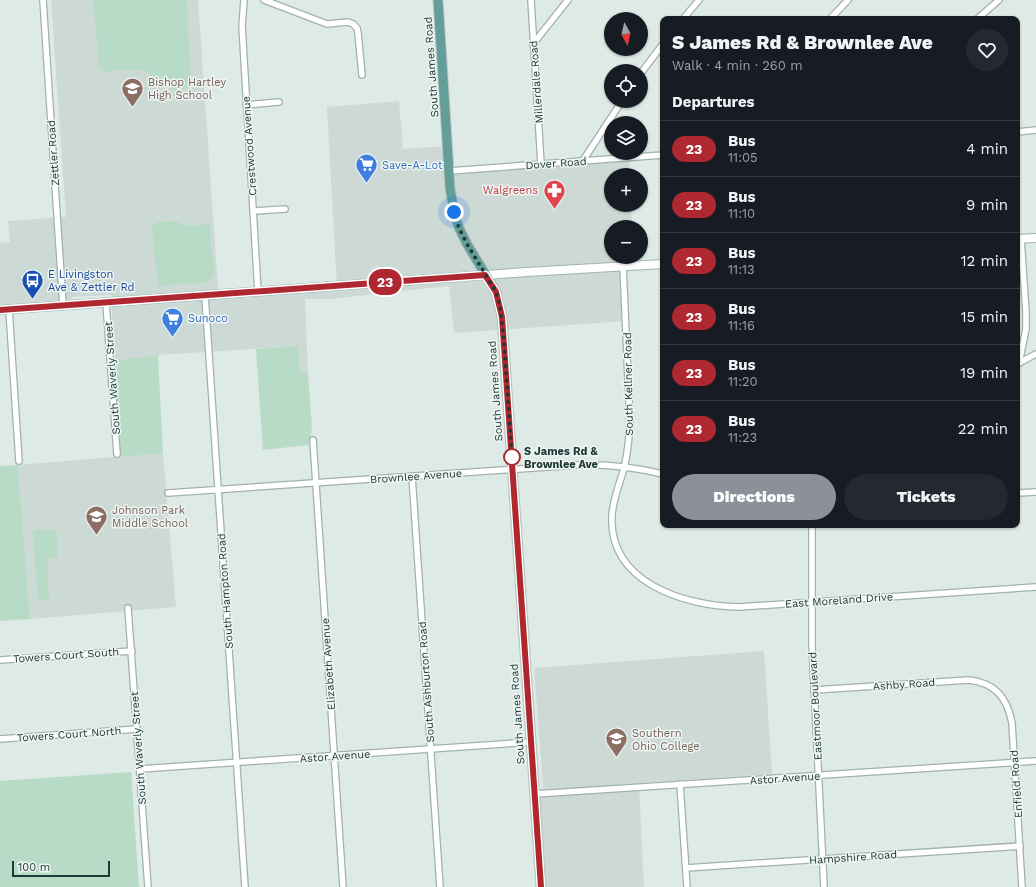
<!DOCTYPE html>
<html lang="en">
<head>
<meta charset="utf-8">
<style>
	:root { --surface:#171b24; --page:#242831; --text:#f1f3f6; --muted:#9ea1a6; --line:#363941; --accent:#8c9099 }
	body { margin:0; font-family:"Work Sans",sans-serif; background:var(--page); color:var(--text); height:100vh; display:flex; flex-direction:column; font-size:15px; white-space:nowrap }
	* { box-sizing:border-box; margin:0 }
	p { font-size:13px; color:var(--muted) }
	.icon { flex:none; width:22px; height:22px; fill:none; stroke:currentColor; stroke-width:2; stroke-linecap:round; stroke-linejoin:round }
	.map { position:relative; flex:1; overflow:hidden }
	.panel { position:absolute; left:660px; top:16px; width:360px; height:512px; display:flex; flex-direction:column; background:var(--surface); border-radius:8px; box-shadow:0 1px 3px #0004 }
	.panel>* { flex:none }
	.badge { padding:0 8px; border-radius:13px; font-size:14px; line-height:26px }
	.needle { width:26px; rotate:172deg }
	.controls { position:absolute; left:604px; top:12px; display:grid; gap:8px }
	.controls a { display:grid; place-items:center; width:44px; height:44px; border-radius:50%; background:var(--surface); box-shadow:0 1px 3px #0004; font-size:20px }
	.scale { position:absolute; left:12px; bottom:10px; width:98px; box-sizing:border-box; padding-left:4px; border:2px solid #203936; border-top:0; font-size:11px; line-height:14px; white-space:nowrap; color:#203936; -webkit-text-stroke:3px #eef6f4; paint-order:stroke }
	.you { position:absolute; width:20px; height:20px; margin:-10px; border:3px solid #fff; border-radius:50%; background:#1a73e8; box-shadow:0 0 0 6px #1a73e833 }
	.map>.badge { position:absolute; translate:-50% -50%; box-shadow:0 0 0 2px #fff }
	h2 { padding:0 12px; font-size:15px; line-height:36px }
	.round { display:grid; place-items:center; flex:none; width:42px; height:42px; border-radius:21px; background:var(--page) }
	.summary { display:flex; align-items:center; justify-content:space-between; height:68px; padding:0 12px }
	h1 { font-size:19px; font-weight:800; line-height:30px }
	.cta { display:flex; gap:8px; margin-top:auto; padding:8px 12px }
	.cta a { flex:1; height:46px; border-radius:24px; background:var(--accent); color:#fff; font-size:16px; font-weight:800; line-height:46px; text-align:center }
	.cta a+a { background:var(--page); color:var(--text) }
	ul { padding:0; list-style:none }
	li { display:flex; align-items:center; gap:12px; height:56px; padding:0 12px; border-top:1px solid var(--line) }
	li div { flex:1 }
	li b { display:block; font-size:15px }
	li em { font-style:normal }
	li .badge { min-width:44px; font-weight:700; text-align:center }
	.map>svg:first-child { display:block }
	.built { fill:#cdd9d5 }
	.green { fill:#b7dbc6 }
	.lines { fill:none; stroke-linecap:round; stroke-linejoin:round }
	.street-casing { stroke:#a1b1ae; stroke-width:8 }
	.secondary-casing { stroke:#9eb5b0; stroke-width:10 }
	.primary-casing { stroke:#bcc4c3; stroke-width:11 }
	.street { stroke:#fff; stroke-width:5.5 }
	.secondary { stroke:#fff; stroke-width:8 }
	.primary { stroke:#649e99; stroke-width:9 }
	.line-casing { stroke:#fff; stroke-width:9 }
	.line { stroke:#af272f; stroke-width:6 }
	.walk { stroke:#203936; stroke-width:4; stroke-dasharray:0 7.2 }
	.stop-dot { fill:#fff; stroke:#af272f; stroke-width:2 }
	.labels { text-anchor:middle; stroke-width:3; stroke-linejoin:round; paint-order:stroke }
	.street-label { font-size:11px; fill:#203936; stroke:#eef6f4 }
	.education-label { font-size:11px; fill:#785e54; stroke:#eef6f4; text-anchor:start }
	.shop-label { font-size:11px; fill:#366cbe; stroke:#eef6f4; text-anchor:start }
	.health-label { font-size:11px; fill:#be3a42; stroke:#eef6f4; text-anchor:end }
	.transit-label { font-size:11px; fill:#164399; stroke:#eef6f4; text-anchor:start }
	.stop-label { font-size:11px; font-weight:bold; fill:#203936; stroke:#eef6f4; text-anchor:start }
</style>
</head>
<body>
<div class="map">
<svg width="1036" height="887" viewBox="0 0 1036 887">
	<rect width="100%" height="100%" fill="#deeae6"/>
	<g class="built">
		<polygon points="51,0 198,0 218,287 220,295 337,287 327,107 399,101 403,149 447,146 449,173 629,159 630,175 611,175 611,205 631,205 632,227 611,227 611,257 634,257 634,267 624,268 626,321 454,333 449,286 330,299 305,299 308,373 300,373 297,346 158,355 115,360 111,295 72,297 71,306 0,311 0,243 10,242 8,221 66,217"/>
		<polygon points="163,453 176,607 30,619 18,465"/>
		<polygon points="764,651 772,774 639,783 644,887 541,887 534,789 543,789 543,786 534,668"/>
	</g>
	<g class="green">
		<polygon points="94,0 187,0 191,88 171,90 146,71 132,69 105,72 99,67 93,1"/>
		<polygon points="176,221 187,226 210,224 214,275 208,282 158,286 152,228 156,222"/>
		<polygon points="298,346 300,373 308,373 312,428 309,445 263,450 256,349"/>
		<polygon points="158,355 163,453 120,457 115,360"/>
		<polygon points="18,465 30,619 0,621 0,466"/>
		<polygon points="56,530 58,558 50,558 50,562 47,562 49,600 38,601 33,531"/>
		<polygon points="131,772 139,887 0,887 0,781"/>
	</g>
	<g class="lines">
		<defs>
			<g id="street">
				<polyline points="43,0 63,306"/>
				<polyline points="244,0 242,26 258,292"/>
				<polyline points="264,0 327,24 348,22 353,24 357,28 358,33 362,75"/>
				<polyline points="531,0 541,164"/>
				<polyline points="683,19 699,0"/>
				<polyline points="830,19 848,0"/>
				<polyline points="977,19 999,0"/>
				<polyline points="533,44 568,0"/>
				<polyline points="641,73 663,44"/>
				<polyline points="246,105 279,102"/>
				<polyline points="1017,132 1036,130"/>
				<polyline points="582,162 622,101"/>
				<polyline points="449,171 663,155"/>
				<polyline points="253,211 285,209"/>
				<path d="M 623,266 L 630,423 C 629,438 628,453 624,468 C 620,483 613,499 612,515 C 608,583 685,606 739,607 L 1036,587"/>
				<polyline points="205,296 245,887"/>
				<polyline points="106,303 117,454"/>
				<polyline points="9,310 19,461"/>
				<polyline points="1019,363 1026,329 1026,312 1021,239"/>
				<polyline points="1019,363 1036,354"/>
				<polyline points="313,440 343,887"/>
				<polyline points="412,476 440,887"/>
				<path d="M 168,493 L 576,465 C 606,464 633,467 663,474"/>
				<polyline points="1017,493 1036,492"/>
				<polyline points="812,525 812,645 824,887"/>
				<polyline points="128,608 148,887"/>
				<polyline points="0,660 132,651"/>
				<path d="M 814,690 L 969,680 C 995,683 1007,697 1012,723 L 1022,887"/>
				<polyline points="0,739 137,729"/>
				<polyline points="140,769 531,742"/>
				<polyline points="680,784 687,887"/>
				<polyline points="535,794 1036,761"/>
				<polyline points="686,868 1020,846"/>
			</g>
			<g id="secondary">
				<polyline points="1017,239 1036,238"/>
				<polyline points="0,310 527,272 663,264"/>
			</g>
			<polyline id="primary" points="438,0 450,188 454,212 459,228 467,244 496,292 502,317 541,887"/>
		</defs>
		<use href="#street" class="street-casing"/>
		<use href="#secondary" class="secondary-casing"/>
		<use href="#primary" class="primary-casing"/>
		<use href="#street" class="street"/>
		<use href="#secondary" class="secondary"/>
		<use href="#primary" class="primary"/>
	</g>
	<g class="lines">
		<defs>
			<polyline id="line" points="0,310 485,275 496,292 502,317 541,887"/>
		</defs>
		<use href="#line" class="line-casing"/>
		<use href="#line" class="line"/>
		<polyline class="walk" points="454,212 459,228 467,244 496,292 500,306 504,340 512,457"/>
	</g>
	<defs>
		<symbol id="school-pin" viewBox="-11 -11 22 30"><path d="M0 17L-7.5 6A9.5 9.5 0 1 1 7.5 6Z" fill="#8d6e63" stroke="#eef6f4"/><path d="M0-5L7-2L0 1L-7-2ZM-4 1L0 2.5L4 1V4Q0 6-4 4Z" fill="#fff"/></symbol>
		<symbol id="supermarket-pin" viewBox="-11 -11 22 30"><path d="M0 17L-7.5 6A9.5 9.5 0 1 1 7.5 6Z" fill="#3f7fe0" stroke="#eef6f4"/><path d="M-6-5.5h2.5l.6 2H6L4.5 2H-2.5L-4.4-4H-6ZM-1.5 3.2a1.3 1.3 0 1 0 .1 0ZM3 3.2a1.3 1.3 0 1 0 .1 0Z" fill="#fff"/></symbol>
		<symbol id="pharmacy-pin" viewBox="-11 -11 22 30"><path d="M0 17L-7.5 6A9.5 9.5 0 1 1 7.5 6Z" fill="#e0444e" stroke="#eef6f4"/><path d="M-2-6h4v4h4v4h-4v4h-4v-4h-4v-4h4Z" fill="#fff"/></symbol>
		<symbol id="bus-pin" viewBox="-11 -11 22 30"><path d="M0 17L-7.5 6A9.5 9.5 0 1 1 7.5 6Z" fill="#1a4fb4" stroke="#eef6f4"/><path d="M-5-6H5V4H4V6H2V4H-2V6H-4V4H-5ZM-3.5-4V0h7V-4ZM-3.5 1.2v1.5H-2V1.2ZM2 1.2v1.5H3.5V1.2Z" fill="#fff"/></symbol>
		<symbol id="university-pin" viewBox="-11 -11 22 30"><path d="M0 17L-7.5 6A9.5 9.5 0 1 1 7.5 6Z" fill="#8d6e63" stroke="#eef6f4"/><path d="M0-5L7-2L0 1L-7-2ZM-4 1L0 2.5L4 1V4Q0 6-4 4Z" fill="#fff"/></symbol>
	</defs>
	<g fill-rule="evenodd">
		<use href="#school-pin" x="120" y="76" width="25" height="34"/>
		<use href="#supermarket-pin" x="354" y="152" width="25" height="34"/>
		<use href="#pharmacy-pin" x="542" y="178" width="25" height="34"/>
		<use href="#bus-pin" x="20" y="268" width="25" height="34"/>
		<use href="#supermarket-pin" x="160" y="306" width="25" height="34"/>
		<use href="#school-pin" x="84" y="504" width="25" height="34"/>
		<use href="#university-pin" x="604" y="726" width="25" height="34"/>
	</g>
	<circle class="stop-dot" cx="512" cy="457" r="8"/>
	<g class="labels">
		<g class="street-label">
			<text transform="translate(431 67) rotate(-94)" y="4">South James Road</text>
			<text transform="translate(536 82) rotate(-94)" y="4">Millerdale Road</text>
			<text transform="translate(249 146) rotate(-94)" y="4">Crestwood Avenue</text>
			<text transform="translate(53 153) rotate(-94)" y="4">Zettler Road</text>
			<text transform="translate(556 163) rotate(-4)" y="4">Dover Road</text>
			<text transform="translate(112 378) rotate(-94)" y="4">South Waverly Street</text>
			<text transform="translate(628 384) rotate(-91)" y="4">South Kellner Road</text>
			<text transform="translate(495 391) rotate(-94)" y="4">South James Road</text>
			<text transform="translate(416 476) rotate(-4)" y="4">Brownlee Avenue</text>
			<text transform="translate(225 591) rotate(-94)" y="4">South Hampton Road</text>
			<text transform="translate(839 600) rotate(-4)" y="4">East Moreland Drive</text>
			<text transform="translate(66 655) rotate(-4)" y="4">Towers Court South</text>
			<text transform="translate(328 664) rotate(-94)" y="4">Elizabeth Avenue</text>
			<text transform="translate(426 682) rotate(-94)" y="4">South Ashburton Road</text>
			<text transform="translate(904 684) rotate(-4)" y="4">Ashby Road</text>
			<text transform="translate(815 706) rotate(-93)" y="4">Eastmoor Boulevard</text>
			<text transform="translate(517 714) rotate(-94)" y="4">South James Road</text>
			<text transform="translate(69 734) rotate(-4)" y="4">Towers Court North</text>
			<text transform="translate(138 748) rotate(-94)" y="4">South Waverly Street</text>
			<text transform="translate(335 756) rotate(-4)" y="4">Astor Avenue</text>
			<text transform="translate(785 778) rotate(-4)" y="4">Astor Avenue</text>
			<text transform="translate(1016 784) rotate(-94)" y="4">Enfield Road</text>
			<text transform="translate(853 857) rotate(-4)" y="4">Hampshire Road</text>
		</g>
		<g class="education-label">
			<text x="148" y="86">Bishop Hartley<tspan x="148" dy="13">High School</tspan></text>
			<text x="112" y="514">Johnson Park<tspan x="112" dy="13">Middle School</tspan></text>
			<text x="632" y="737">Southern<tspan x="632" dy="13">Ohio College</tspan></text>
		</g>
		<g class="shop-label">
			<text x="382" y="169">Save-A-Lot</text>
			<text x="188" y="322">Sunoco</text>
		</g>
		<g class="health-label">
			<text x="538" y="194">Walgreens</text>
		</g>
		<g class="transit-label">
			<text x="48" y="278">E Livingston<tspan x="48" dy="13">Ave &amp; Zettler Rd</tspan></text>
		</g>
		<g class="stop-label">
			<text x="524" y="455">S James Rd &amp;<tspan x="524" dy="13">Brownlee Ave</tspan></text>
		</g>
	</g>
</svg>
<div class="controls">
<a><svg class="needle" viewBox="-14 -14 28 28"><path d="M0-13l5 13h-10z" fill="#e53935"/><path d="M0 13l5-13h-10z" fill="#9ea1a6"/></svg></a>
<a><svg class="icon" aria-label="locate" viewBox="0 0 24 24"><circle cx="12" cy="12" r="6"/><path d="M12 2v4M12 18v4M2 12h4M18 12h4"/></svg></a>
<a><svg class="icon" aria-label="layers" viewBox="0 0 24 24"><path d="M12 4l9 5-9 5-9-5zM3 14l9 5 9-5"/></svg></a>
<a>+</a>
<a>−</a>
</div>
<div class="scale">100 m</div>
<div class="you" style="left:454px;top:212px"></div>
<b class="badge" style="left:385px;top:282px;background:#af272f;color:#fff">23</b>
<section class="panel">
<div class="summary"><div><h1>S James Rd &amp; Brownlee Ave</h1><p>Walk · 4 min · 260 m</p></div><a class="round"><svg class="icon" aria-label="heart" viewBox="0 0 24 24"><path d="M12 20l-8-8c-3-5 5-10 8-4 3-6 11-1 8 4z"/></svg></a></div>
<h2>Departures</h2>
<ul>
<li><span class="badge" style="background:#af272f;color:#fff">23</span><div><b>Bus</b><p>11:05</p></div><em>4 min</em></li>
<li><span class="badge" style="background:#af272f;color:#fff">23</span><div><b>Bus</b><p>11:10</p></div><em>9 min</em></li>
<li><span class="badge" style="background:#af272f;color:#fff">23</span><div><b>Bus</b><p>11:13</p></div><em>12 min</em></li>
<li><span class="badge" style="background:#af272f;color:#fff">23</span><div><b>Bus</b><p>11:16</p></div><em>15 min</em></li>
<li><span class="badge" style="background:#af272f;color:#fff">23</span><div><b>Bus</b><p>11:20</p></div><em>19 min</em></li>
<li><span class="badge" style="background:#af272f;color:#fff">23</span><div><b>Bus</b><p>11:23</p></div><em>22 min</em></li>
</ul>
<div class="cta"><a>Directions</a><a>Tickets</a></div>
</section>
</div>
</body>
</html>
